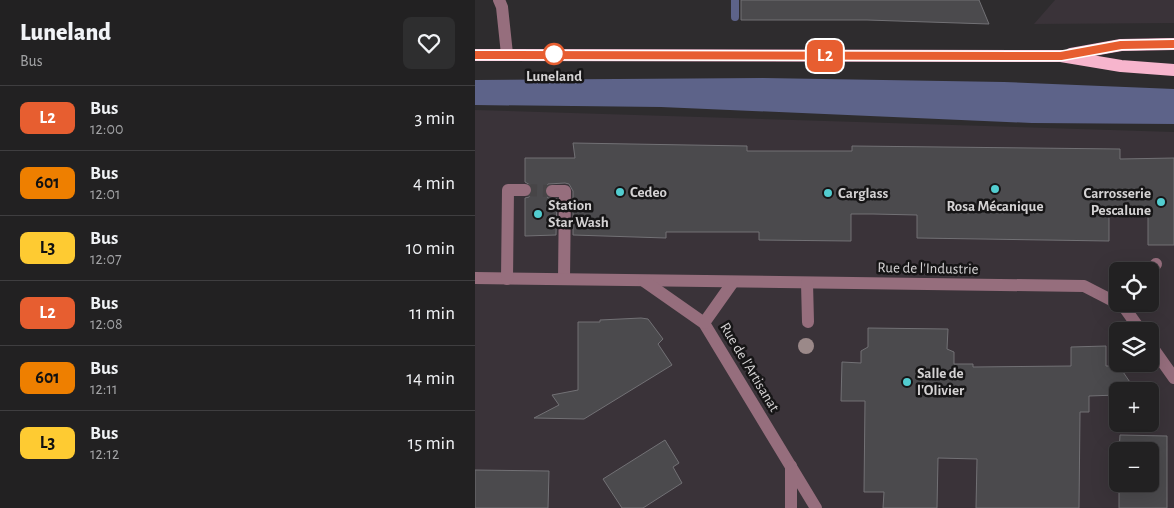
<!DOCTYPE html>
<html lang="fr">
<head>
<meta charset="utf-8">
<style>
	:root { --surface:#222122; --page:#2e2e2f; --text:#f1f3f6; --muted:#a2a3a5; --line:#3f3e40 }
	body { margin:0; font-family:"Alegreya Sans",sans-serif; background:var(--page); color:var(--text); height:100vh; display:flex; flex-direction:column; font-size:19px; white-space:nowrap }
	* { box-sizing:border-box; margin:0 }
	p { font-size:16px; color:var(--muted) }
	.icon { flex:none; width:28px; height:28px; fill:none; stroke:currentColor; stroke-width:2; stroke-linecap:round; stroke-linejoin:round }
	.map { position:relative; flex:1; overflow:hidden }
	.side { display:flex; flex-direction:column; background:var(--surface); width:475px }
	.side>* { flex:none }
	.badge { padding:0 10px; border-radius:8px; font-size:18px; line-height:32px }
	.buttons { position:absolute; left:634px; top:262px; display:grid; gap:10px }
	.buttons a { display:grid; place-items:center; width:50px; height:50px; border-radius:8px; background:var(--surface); box-shadow:0 5px 20px #0002,0 0 0 1px var(--line); font-size:25px }
	.map>.badge { position:absolute; translate:-50% -50%; box-shadow:0 0 0 2px #fff }
	.round { display:grid; place-items:center; flex:none; width:52px; height:52px; border-radius:8px; background:var(--page) }
	.summary { display:flex; align-items:center; justify-content:space-between; height:85px; padding:0 20px }
	h1 { font-size:24px; font-weight:800; line-height:38px }
	ul { padding:0; list-style:none }
	li { display:flex; align-items:center; gap:15px; height:65px; padding:0 20px; border-top:1px solid var(--line) }
	li div { flex:1 }
	li b { display:block; font-size:19px }
	li em { font-style:normal }
	li .badge { min-width:55px; font-weight:700; text-align:center }
	main { display:flex; flex:1; min-height:0 }
	.map>svg:first-child { display:block }
	.built { fill:#3a3339; fill-rule:evenodd }
	.water { fill:#5d6389 }
	.lines { fill:none; stroke-linecap:round; stroke-linejoin:round }
	.stream { stroke:#5d6389; stroke-width:8 }
	.building { fill:#4b4a4d; stroke:#727175 }
	.minor-tunnel { stroke:#474547; stroke-width:12; stroke-dasharray:12 6; stroke-linecap:butt }
	.minor { stroke:#966e7d; stroke-width:12 }
	.major { stroke:#f7b5cd; stroke-width:12 }
	.tree { fill:#9b8989 }
	.line-casing { stroke:#fff; stroke-width:11 }
	.line { stroke:#e75e30; stroke-width:8 }
	.stop-dot { fill:#fff; stroke:#e75e30; stroke-width:2.5 }
	.poi-dot { fill:#52cdd0; stroke:#161516; stroke-width:2 }
	.labels { text-anchor:middle; stroke-width:5; stroke-linejoin:round; paint-order:stroke }
	.stop-label { font-size:15px; font-weight:bold; fill:#d4d2d3; stroke:#161516 }
	.poi-label { font-size:15px; font-weight:bold; fill:#d4d2d3; stroke:#161516; text-anchor:start }
	.street-label { font-size:15px; fill:#d4d2d3; stroke:#161516 }
</style>
</head>
<body>
<main>
<section class="side">
<div class="summary"><div><h1>Luneland</h1><p>Bus</p></div><a class="round"><svg class="icon" aria-label="heart" viewBox="0 0 24 24"><path d="M12 20l-8-8c-3-5 5-10 8-4 3-6 11-1 8 4z"/></svg></a></div>
<ul>
<li><span class="badge" style="background:#e75e30;color:#fff">L2</span><div><b>Bus</b><p>12:00</p></div><em>3 min</em></li>
<li><span class="badge" style="background:#ee7f00;color:#111">601</span><div><b>Bus</b><p>12:01</p></div><em>4 min</em></li>
<li><span class="badge" style="background:#fecb32;color:#111">L3</span><div><b>Bus</b><p>12:07</p></div><em>10 min</em></li>
<li><span class="badge" style="background:#e75e30;color:#fff">L2</span><div><b>Bus</b><p>12:08</p></div><em>11 min</em></li>
<li><span class="badge" style="background:#ee7f00;color:#111">601</span><div><b>Bus</b><p>12:11</p></div><em>14 min</em></li>
<li><span class="badge" style="background:#fecb32;color:#111">L3</span><div><b>Bus</b><p>12:12</p></div><em>15 min</em></li>
</ul>
</section>
<div class="map">
<svg width="699" height="508" viewBox="0 0 699 508">
	<rect width="100%" height="100%" fill="#2e2c2e"/>
	<g class="built">
		<polygon points="580,0 699,0 699,23 559,24"/>
		<path d="M 0,110 L 699,132 L 699,508 L 0,508 ZM 642,271 L 675,271 L 675,304 L 642,304 ZM 642,331 L 675,331 L 675,364 L 642,364 ZM 642,391 L 675,391 L 675,424 L 642,424 ZM 642,451 L 675,451 L 675,484 L 642,484 Z"/>
	</g>
	<polygon class="water" points="288,78 529,82 699,89 699,124 557,123 186,107 0,105 0,80"/>
	<g class="lines">
		<polyline class="stream" points="260,17 260,0"/>
	</g>
	<g class="building">
		<polygon points="266,0 504,0 514,24 392,20 266,20"/>
		<polygon points="98,143 272,146 272,151 377,151 377,146 645,149 645,159 699,158 699,245 673,245 673,211 634,209 634,241 442,238 442,215 398,214 376,214 376,241 284,240 284,232 191,232 191,238 98,235 98,191 94,184 90,183 73,184 69,191 73,198 82,199 81,235 50,236 50,198 54,197 58,190 57,186 50,182 50,158 100,158"/>
		<polygon points="166,318 173,319 188,339 183,344 197,365 109,419 59,418 84,405 77,395 103,390 103,322 125,322 125,320"/>
		<polygon points="393,328 473,329 472,349 479,352 479,364 498,364 498,367 596,366 596,347 631,346 631,366 644,366 661,391 642,391 642,395 614,396 614,412 605,412 604,508 501,508 502,459 463,458 462,508 408,508 409,492 389,492 390,401 366,401 367,362 386,363 386,351 393,347"/>
		<polygon points="645,435 692,436 692,508 644,508 644,484 675,484 675,451 644,451"/>
		<polygon points="190,440 204,463 198,467 207,483 168,508 147,508 128,479"/>
		<polygon points="0,470 74,471 73,508 0,508"/>
	</g>
	<g class="lines">
		<polyline class="minor-tunnel" points="50,190 77,191"/>
		<g class="minor">
			<polyline points="24,0 27,7 32,54"/>
			<polyline points="77,191 90,191 89,279"/>
			<polyline points="675,271 681,264"/>
			<polyline points="0,278 609,286 642,303"/>
			<polyline points="32,279 33,190 50,190"/>
			<polyline points="169,281 229,323 341,508"/>
			<polyline points="332,283 333,322"/>
			<polyline points="643,304 649,307 666,331"/>
			<polyline points="229,323 258,282"/>
			<polyline points="675,344 699,378"/>
			<polyline points="316,508 316,466"/>
		</g>
		<g class="major">
			<polyline points="596,54 646,45 699,44"/>
			<polyline points="0,55 586,56 646,66 699,70"/>
		</g>
	</g>
	<circle class="tree" cx="331" cy="346" r="8"/>
	<g class="lines">
		<defs>
			<polyline id="line" points="0,55 586,56 646,45 699,44"/>
		</defs>
		<use href="#line" class="line-casing"/>
		<use href="#line" class="line"/>
	</g>
	<circle class="stop-dot" cx="79" cy="54" r="10"/>
	<g class="poi-dot">
		<circle cx="520" cy="189" r="5"/>
		<circle cx="145" cy="192" r="5"/>
		<circle cx="353" cy="193" r="5"/>
		<circle cx="686" cy="202" r="5"/>
		<circle cx="63" cy="214" r="5"/>
		<circle cx="432" cy="382" r="5"/>
	</g>
	<g class="labels">
		<g class="stop-label">
			<text x="79" y="81">Luneland</text>
		</g>
		<g class="poi-label">
			<text x="155" y="197">Cedeo</text>
			<text x="363" y="198">Carglass</text>
			<text x="676" y="198" text-anchor="end">Carrosserie<tspan x="676" dy="17">Pescalune</tspan></text>
			<text x="73" y="210">Station<tspan x="73" dy="17">Star Wash</tspan></text>
			<text x="520" y="211" text-anchor="middle">Rosa Mécanique</text>
			<text x="442" y="378">Salle de<tspan x="442" dy="17">l'Olivier</tspan></text>
		</g>
		<g class="street-label">
			<text transform="translate(453 268) rotate(1)" y="5">Rue de l'Industrie</text>
			<text transform="translate(275 367) rotate(59)" y="5">Rue de l'Artisanat</text>
		</g>
	</g>
</svg>
<div class="buttons">
<a><svg class="icon" aria-label="locate" viewBox="0 0 24 24"><circle cx="12" cy="12" r="6"/><path d="M12 2v4M12 18v4M2 12h4M18 12h4"/></svg></a>
<a><svg class="icon" aria-label="layers" viewBox="0 0 24 24"><path d="M12 4l9 5-9 5-9-5zM3 14l9 5 9-5"/></svg></a>
<a>+</a>
<a>−</a>
</div>
<b class="badge" style="left:350px;top:56px;background:#e75e30;color:#fff">L2</b>
</div>
</main>
</body>
</html>
